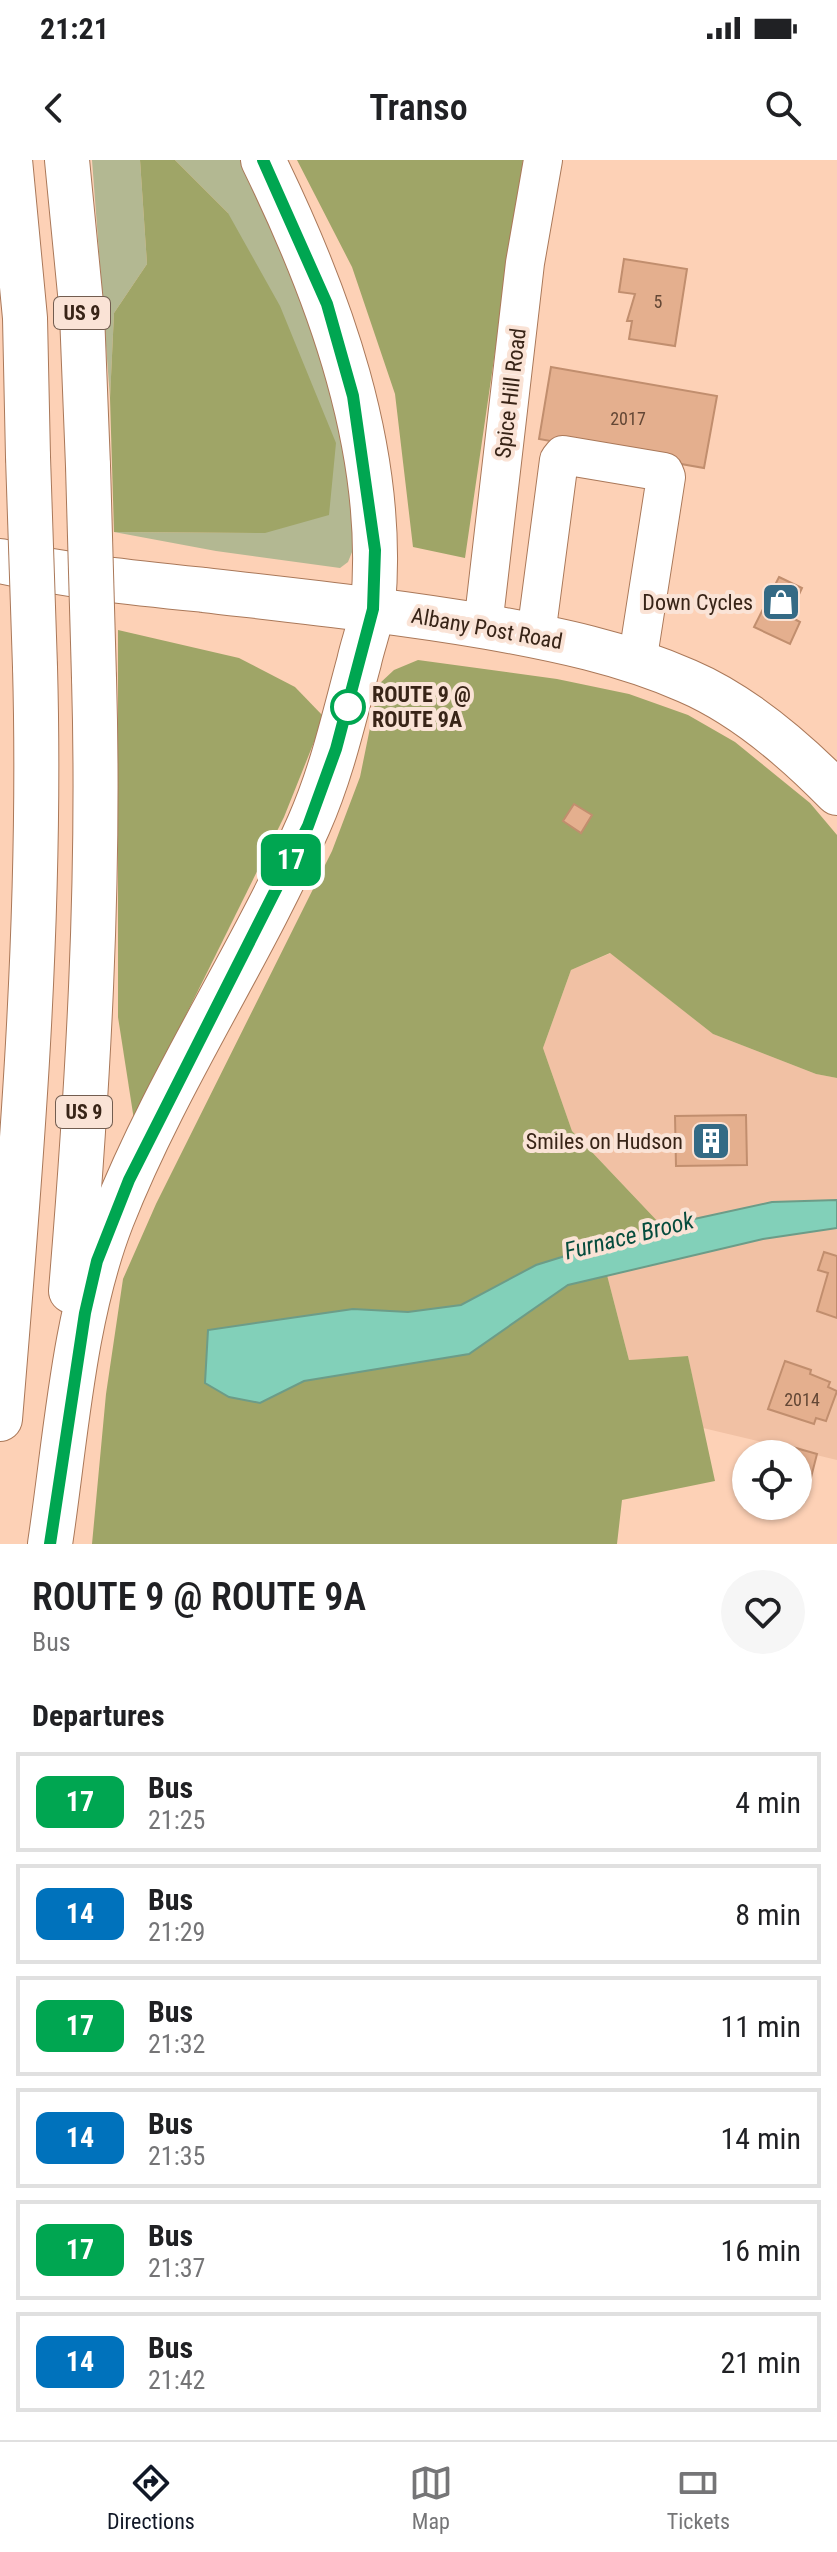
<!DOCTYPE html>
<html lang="en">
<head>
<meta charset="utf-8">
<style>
	:root { --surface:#fff; --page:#f6f6f6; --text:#202124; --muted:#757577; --line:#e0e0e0; --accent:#111827 }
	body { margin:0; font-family:"Roboto Condensed",sans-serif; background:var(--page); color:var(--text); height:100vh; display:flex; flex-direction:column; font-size:30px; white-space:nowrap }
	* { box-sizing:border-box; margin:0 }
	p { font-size:26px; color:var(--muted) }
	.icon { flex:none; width:44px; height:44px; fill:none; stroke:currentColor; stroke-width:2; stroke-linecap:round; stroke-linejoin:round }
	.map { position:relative; height:1384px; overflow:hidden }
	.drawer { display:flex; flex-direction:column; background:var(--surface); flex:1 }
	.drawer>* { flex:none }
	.badge { padding:0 16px; border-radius:12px; font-size:28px; line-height:52px }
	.buttons { position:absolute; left:732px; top:1280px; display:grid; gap:16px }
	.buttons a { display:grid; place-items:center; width:80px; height:80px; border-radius:50%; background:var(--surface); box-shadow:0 2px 6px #0004; font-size:40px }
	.map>.badge { position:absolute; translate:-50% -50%; box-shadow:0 0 0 4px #fff }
	h2 { padding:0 32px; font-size:30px; line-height:72px }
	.round { display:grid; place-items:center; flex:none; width:84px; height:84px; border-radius:42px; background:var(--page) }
	.overview { display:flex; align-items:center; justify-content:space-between; height:136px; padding:0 32px }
	h1 { font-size:38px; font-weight:600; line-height:60px }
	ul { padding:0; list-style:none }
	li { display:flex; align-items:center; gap:24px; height:100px; margin:0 16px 12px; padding:0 16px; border:4px solid var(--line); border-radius:0px }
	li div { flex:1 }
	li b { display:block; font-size:30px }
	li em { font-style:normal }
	li .badge { min-width:88px; font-weight:700; text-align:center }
	.status { display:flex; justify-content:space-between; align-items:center; height:56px; padding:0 40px; background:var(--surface); direction:ltr }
	.status svg { height:22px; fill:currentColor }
	header { display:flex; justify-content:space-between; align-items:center; height:104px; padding:0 32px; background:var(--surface); font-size:36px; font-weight:600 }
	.menu { display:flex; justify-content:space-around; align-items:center; height:112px; border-top:2px solid var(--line); background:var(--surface); font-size:22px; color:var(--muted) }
	.menu a { display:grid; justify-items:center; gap:4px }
	.menu .current { color:var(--accent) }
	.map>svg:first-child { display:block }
	.built { fill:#f1c1a4 }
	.green { fill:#b3b892 }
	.forest { fill:#9fa567 }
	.water { fill:#82d0b9; stroke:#6c9c88; stroke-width:2 }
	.building { fill:#e4af8e; stroke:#c18e6e; stroke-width:2 }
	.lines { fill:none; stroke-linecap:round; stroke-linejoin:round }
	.minor-casing { stroke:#aa7859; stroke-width:40 }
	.major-casing { stroke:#aa7859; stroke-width:46 }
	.highway-casing { stroke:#aa7859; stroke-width:46 }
	.minor { stroke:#fff; stroke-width:38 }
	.major { stroke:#fff; stroke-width:44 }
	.highway { stroke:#fff; stroke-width:44 }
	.highway-bridge-casing { stroke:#aa7859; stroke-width:46; stroke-linecap:butt }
	.highway-bridge { stroke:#fff; stroke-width:44 }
	.line-casing { stroke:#fff; stroke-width:18 }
	.line { stroke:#00a651; stroke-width:12 }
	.stop-dot { fill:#fff; stroke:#00a651; stroke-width:4 }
	.labels { text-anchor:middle; stroke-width:8; stroke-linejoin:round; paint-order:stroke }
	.number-label { font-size:18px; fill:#634735 }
	.shield { fill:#fae3d6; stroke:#725d50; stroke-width:2 }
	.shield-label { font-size:20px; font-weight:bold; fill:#382417 }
	.street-label { font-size:22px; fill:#382417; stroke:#fae3d6 }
	.poi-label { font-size:22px; fill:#382417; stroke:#fae3d6; text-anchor:end }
	.stop-label { font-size:22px; font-weight:bold; fill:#382417; stroke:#fae3d6; text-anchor:start }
	.water-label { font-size:24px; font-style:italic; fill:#064c3d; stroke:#fae3d6 }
</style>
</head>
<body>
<div class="status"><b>21:21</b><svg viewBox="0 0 49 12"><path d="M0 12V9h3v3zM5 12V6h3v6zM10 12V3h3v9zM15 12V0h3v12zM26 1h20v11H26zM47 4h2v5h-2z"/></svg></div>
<header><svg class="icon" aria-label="back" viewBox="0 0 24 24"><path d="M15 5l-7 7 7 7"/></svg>Transo<svg class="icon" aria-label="search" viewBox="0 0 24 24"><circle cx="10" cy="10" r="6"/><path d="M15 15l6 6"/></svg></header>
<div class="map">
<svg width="837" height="1384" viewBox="0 0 837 1384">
	<rect width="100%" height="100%" fill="#fdd1b6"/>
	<g class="built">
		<polygon points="611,793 713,874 816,914 837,918 837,1040 772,1042 662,1066 572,971 543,888 571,810"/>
		<polygon points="837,1068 837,1300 703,1268 688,1196 629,1200 607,1115 763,1079"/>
	</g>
	<g class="green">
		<polygon points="92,0 140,0 147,104 114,153 110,238"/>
		<polygon points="175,0 248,0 341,243 356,382 348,402 340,408 216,391 114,372 265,373 228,53"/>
	</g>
	<g class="forest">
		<polygon points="140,0 175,0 228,53 280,146 336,283 329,355 265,373 114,372 110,238 114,153 147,104"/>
		<polygon points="297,0 523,0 465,398 413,387 395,234 352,107"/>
		<polygon points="118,470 239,498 295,527 324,557 284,657 134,960 118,857"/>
		<polygon points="418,500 557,519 629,534 688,555 735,582 810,643 837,675 837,918 816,914 713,874 610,793 571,810 543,888 572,971 662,1066 536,1105 461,1145 408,1152 353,1149 208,1171 260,1243 304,1221 469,1194 568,1125 607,1115 629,1200 688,1196 715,1321 622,1340 617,1384 92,1384 106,1234 123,1119 156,1044 332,691 360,617 379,524 394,510"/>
	</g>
	<polygon class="water" points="837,1040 837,1068 763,1079 568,1125 469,1194 304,1221 260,1243 229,1237 205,1223 208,1170 353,1149 408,1152 461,1145 536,1105 662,1066 772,1042"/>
	<g class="building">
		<polygon points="624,99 687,109 675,186 629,179 632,161 627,161 635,134 619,132"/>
		<polygon points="551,207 717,236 704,308 539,279"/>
		<polygon points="779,417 802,428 789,456 800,462 790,484 754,467"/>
		<polygon points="574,644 592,655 581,673 563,661"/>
		<polygon points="746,955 747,1005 676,1006 675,956"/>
		<polygon points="824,1092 837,1096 837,1158 817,1151 828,1113 818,1110"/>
		<polygon points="785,1201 811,1210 810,1214 830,1222 828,1227 837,1231 826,1261 816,1258 814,1264 768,1249"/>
		<polygon points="789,1286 817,1294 805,1341 798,1339 798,1294 787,1294"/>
	</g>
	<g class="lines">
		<defs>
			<g id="minor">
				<polyline points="483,466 525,103 543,0"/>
				<polyline points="536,475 559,300 563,295 664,312 666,317 637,503"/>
			</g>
			<path id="major" d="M 0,401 C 67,416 136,423 204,430 C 299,441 394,451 488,467 C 555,479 624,493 687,521 C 743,545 795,590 837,633"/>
			<g id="highway">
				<polyline points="10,0 25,158 28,297"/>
				<polyline points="67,0 82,154 88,306"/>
				<path d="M 71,1131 C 88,927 100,722 94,518"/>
				<path d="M 0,1259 C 21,1009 42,758 35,507"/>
				<path d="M 50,1384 C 66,1278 73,1159 112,1059 C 166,922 250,798 309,664 C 332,612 344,557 359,502 C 363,483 371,464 373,445 C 387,292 329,135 263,0"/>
			</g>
		</defs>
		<use href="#minor" class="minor-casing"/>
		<use href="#major" class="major-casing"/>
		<use href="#highway" class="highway-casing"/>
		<use href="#minor" class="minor"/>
		<use href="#major" class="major"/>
		<use href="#highway" class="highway"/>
		<defs>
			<g id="highway-bridge">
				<polyline points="28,297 35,507"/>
				<polyline points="88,306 94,518"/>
			</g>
		</defs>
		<use href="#highway-bridge" class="highway-bridge-casing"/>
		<use href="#highway-bridge" class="highway-bridge"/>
	</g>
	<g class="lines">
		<defs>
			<polyline id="line" points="50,1384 85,1153 97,1101 129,1020 308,666 336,589 373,449 375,390 353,236 327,144 263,0"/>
		</defs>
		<use href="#line" class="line-casing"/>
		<use href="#line" class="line"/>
	</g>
	<defs>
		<symbol id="shop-square" viewBox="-11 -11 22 22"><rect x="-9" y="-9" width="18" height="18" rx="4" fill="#346a85" stroke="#fae3d6"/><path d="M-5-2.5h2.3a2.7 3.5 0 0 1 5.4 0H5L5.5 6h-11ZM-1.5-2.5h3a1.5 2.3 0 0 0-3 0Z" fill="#fff"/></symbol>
		<symbol id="building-square" viewBox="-11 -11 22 22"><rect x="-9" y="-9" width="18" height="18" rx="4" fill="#346a85" stroke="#fae3d6"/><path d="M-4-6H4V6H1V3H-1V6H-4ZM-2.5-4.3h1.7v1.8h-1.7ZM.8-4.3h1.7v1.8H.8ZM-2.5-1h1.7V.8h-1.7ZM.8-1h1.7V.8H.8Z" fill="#fff"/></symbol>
	</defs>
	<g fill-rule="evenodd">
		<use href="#shop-square" x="759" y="420" width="44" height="44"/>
		<use href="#building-square" x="689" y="959" width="44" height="44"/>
	</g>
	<circle class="stop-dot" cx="348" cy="547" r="16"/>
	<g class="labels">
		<g class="number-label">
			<text x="658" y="148">5</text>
			<text x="628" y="265">2017</text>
			<text x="802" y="1246">2014</text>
		</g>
		<g class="shield">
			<rect x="54" y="137" width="56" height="32" rx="6"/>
			<rect x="56" y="936" width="56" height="32" rx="6"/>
		</g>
		<g class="shield-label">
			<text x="82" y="160">US 9</text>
			<text x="84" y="959">US 9</text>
		</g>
		<g class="street-label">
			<text transform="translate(510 233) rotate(-83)" y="8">Spice Hill Road</text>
			<text transform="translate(487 468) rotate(10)" y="8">Albany Post Road</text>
		</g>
		<g class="poi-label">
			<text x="753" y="450">Down Cycles</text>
			<text x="683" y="989">Smiles on Hudson</text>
		</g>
		<g class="stop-label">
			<text x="372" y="542">ROUTE 9 @<tspan x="372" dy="25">ROUTE 9A</tspan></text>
		</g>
		<g class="water-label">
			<text transform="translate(629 1076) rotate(-14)" y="8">Furnace Brook</text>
		</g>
	</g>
</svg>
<div class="buttons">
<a><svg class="icon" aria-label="locate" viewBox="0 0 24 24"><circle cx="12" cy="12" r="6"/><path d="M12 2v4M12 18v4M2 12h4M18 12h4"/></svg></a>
</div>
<b class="badge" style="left:291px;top:700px;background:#00a651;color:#fff">17</b>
</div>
<section class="drawer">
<div class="overview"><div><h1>ROUTE 9 @ ROUTE 9A</h1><p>Bus</p></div><a class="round"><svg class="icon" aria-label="heart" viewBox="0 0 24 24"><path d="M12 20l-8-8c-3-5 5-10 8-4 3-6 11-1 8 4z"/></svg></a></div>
<h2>Departures</h2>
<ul>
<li><span class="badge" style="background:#00a651;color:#fff">17</span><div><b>Bus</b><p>21:25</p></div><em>4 min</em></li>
<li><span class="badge" style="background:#0072bc;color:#fff">14</span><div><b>Bus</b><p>21:29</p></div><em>8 min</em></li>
<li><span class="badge" style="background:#00a651;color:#fff">17</span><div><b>Bus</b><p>21:32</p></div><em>11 min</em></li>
<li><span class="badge" style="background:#0072bc;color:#fff">14</span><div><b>Bus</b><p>21:35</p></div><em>14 min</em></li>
<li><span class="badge" style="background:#00a651;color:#fff">17</span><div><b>Bus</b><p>21:37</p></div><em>16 min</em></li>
<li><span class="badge" style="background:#0072bc;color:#fff">14</span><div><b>Bus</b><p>21:42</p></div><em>21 min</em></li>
</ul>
</section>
<nav class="menu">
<a class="current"><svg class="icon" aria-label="directions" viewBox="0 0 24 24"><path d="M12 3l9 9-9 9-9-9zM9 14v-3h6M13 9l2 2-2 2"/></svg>Directions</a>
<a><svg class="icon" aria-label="map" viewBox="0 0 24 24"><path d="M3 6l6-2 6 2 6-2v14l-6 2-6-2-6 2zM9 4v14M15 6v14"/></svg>Map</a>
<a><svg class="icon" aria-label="tickets" viewBox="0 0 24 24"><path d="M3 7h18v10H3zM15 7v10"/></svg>Tickets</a>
</nav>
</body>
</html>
